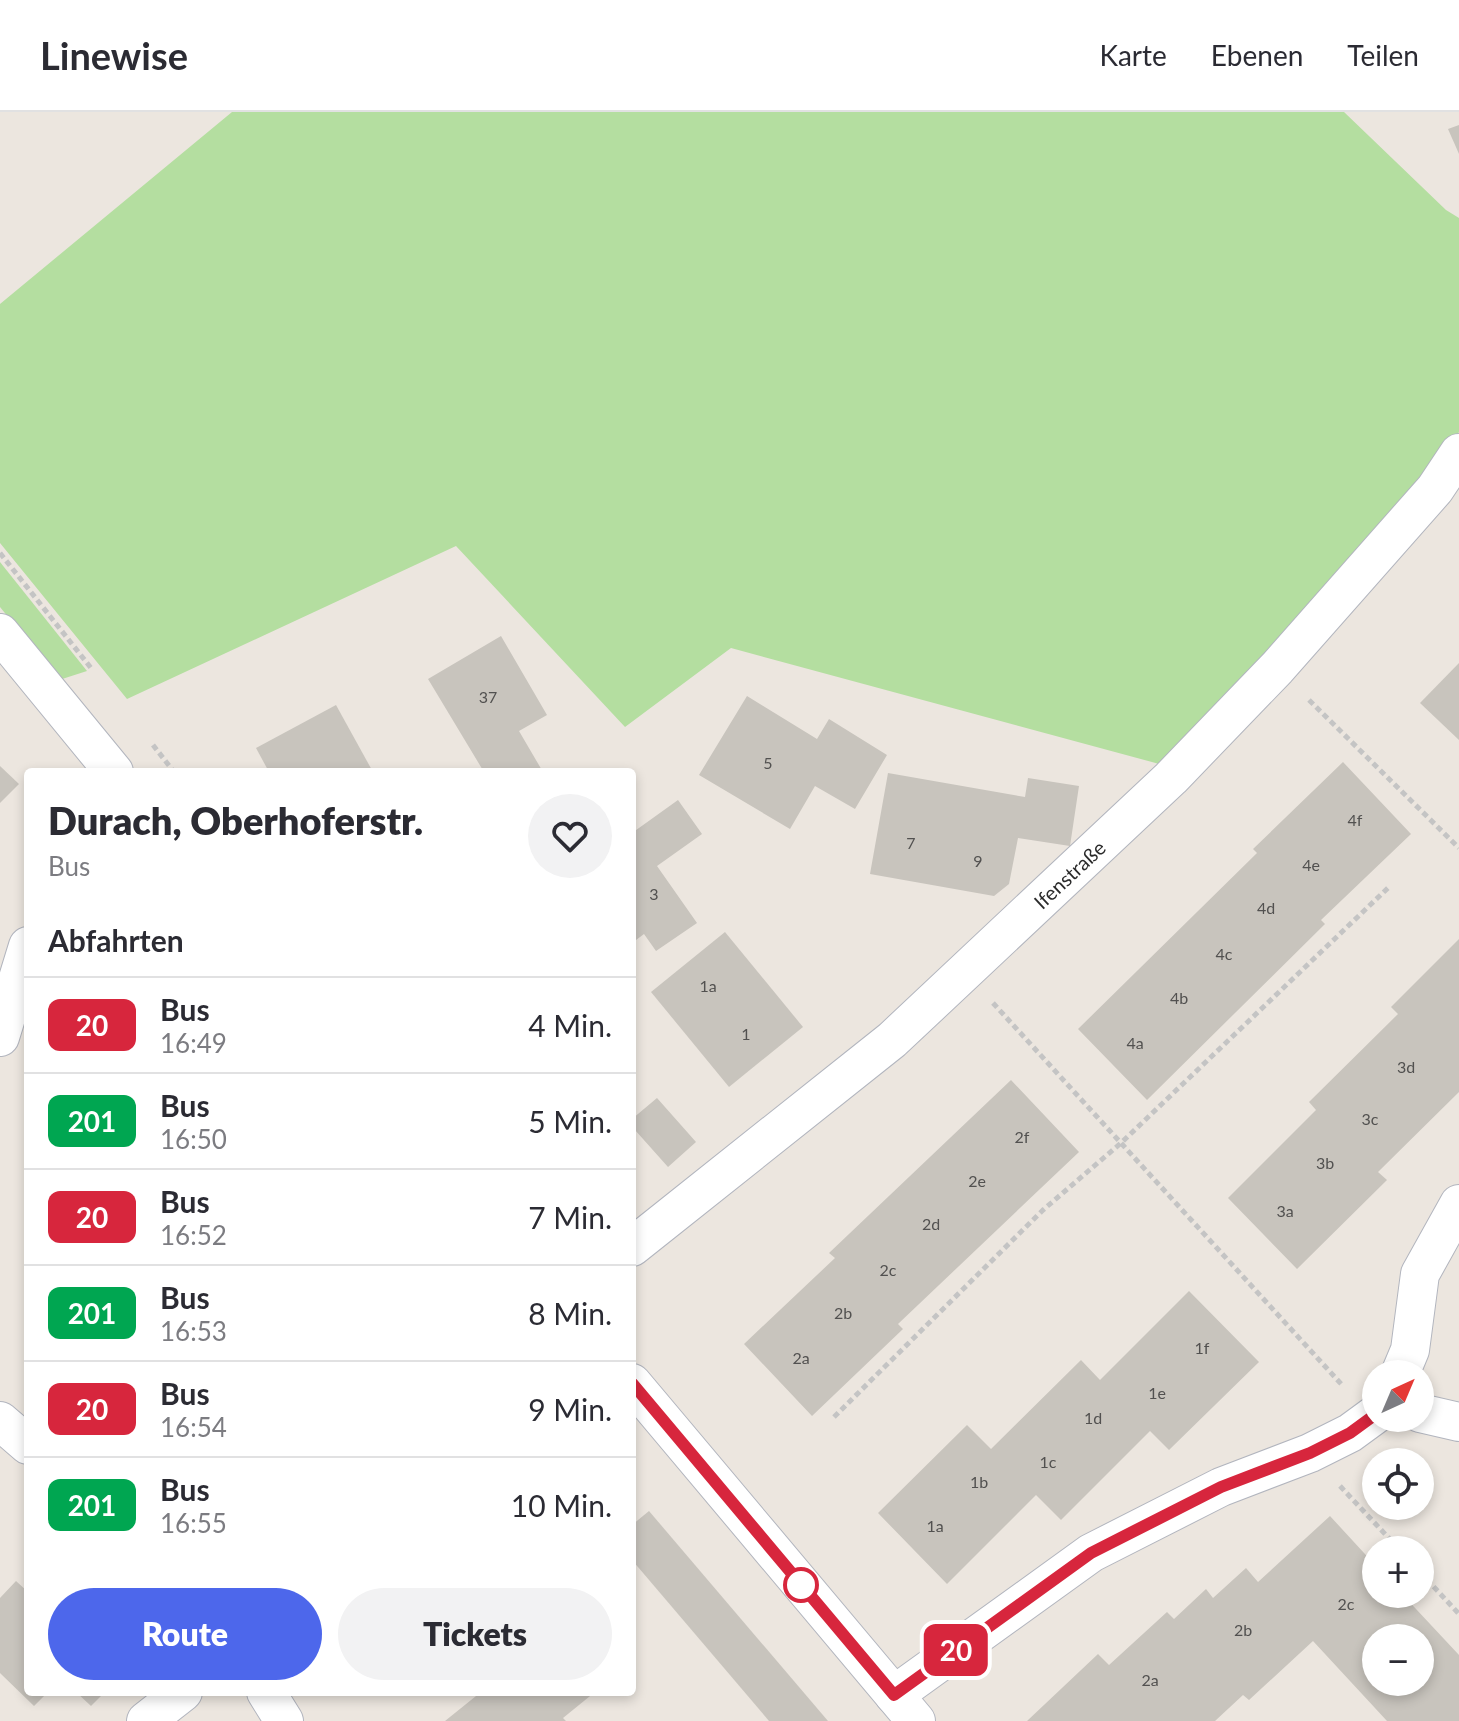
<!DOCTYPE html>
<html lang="de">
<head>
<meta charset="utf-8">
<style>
	:root { --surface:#fff; --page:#f2f2f3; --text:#2b2b33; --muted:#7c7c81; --line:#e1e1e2; --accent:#4d67eb }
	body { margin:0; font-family:Lato,sans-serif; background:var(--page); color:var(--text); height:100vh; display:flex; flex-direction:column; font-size:30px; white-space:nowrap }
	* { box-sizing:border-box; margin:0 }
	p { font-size:26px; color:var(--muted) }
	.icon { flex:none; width:44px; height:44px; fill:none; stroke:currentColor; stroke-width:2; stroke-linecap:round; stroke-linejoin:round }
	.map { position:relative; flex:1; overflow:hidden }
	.panel { position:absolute; left:24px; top:656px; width:612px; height:928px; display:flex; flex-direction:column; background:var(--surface); border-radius:8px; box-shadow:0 4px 12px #0003 }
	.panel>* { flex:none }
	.badge { padding:0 16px; border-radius:12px; font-size:28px; line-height:52px }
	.needle { width:52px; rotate:44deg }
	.fabs { position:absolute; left:1362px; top:1248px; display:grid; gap:16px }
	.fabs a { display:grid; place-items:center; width:72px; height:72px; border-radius:50%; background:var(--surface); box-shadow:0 4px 12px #0003; font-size:40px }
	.map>.badge { position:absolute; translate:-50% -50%; box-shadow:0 0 0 4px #fff }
	h2 { padding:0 24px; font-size:30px; line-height:72px }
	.round { display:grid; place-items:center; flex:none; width:84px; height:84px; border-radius:42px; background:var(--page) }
	.head { display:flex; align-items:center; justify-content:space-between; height:136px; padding:0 24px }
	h1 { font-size:38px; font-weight:800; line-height:60px }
	.button { display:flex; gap:16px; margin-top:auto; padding:16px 24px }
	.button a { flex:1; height:92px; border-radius:48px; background:var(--accent); color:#fff; font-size:32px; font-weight:800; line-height:92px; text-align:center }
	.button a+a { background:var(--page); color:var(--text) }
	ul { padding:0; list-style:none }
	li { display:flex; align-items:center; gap:24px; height:96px; padding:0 24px; border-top:2px solid var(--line) }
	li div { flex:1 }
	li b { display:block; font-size:30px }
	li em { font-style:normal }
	li .badge { min-width:88px; font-weight:700; text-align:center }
	header { display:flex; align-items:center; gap:48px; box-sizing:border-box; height:112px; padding:0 40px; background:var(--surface); border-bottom:2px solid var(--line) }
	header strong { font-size:38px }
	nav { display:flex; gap:44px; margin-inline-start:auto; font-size:28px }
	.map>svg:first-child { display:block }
	.green { fill:#b4dea0 }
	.building { fill:#c8c4bd; fill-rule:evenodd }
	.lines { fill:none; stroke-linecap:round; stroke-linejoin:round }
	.street-casing { stroke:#b2b5be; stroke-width:40 }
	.path { stroke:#c4c4c4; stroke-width:5; stroke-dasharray:6 4; stroke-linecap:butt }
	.street { stroke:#fff; stroke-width:38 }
	.line-casing { stroke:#fff; stroke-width:18 }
	.line { stroke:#d7263d; stroke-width:12 }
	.stop-dot { fill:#fff; stroke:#d7263d; stroke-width:4 }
	.labels { text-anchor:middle; stroke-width:7; stroke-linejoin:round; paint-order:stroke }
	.number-label { font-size:16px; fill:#525150 }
	.street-label { font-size:20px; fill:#2b2b2b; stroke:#fff }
</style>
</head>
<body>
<header>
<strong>Linewise</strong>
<nav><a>Karte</a><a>Ebenen</a><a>Teilen</a></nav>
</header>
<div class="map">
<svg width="1459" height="1609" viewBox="0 0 1459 1609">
	<rect width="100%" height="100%" fill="#ece6df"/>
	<g class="green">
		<polygon points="232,0 1344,0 1446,98 1459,106 1459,320 1425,368 1163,653 731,536 625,615 456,434 127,587 0,431 0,192"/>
		<polygon points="0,450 87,559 59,568 0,495"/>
	</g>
	<g class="building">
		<polygon points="1459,13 1459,42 1448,17"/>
		<polygon points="501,524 547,603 519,619 543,660 484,660 428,567"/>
		<polygon points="1459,551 1459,628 1420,591"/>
		<polygon points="747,584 817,627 829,607 887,643 855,697 815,674 790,717 699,663"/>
		<polygon points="336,593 373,660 269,660 256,636"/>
		<polygon points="1343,650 1411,722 1321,808 1325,812 1147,988 1078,917 1257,741 1253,737"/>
		<polygon points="0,654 19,672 0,691"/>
		<polygon points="888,661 1025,685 1028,666 1079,674 1070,734 1018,726 1009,772 994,784 870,762"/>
		<polygon points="678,688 702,722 657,754 697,811 656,839 644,822 632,831 632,721"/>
		<polygon points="725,820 803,915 729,975 651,880"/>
		<polygon points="1459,827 1459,980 1378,1060 1387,1068 1297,1157 1228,1086 1316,998 1309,990 1398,902 1391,895"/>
		<polygon points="1011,968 1079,1040 898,1212 903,1217 812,1304 744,1232 835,1146 829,1141"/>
		<polygon points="657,986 696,1030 668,1055 635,1018 632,1021 632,1007"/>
		<polygon points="1189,1179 1259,1250 1169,1338 1150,1319 1061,1408 1036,1383 947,1472 878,1401 967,1313 991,1337 1081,1248 1100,1268"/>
		<polygon points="649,1399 828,1609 769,1609 632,1448 632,1413"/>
		<path d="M 1330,1404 L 1376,1454 L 1376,1482 L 1402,1482 L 1459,1543 L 1459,1609 L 1387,1609 L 1313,1529 L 1249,1588 L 1243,1583 L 1215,1609 L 1027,1609 L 1098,1542 L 1109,1553 L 1167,1500 L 1174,1507 L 1206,1477 L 1213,1486 L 1246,1456 L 1258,1470 ZM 1376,1526 L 1420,1526 L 1420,1570 L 1376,1570 Z"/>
		<polygon points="16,1469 28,1480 28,1580 48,1580 34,1594 0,1561 0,1486"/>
		<polygon points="76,1580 105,1580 91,1594"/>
		<polygon points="481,1580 595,1580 563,1606 566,1609 445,1609"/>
	</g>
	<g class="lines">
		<defs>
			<g id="street">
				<polyline points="0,521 114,660"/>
				<polyline points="0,925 28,834"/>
				<polyline points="632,1135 892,928 1171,666 1277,556 1435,377 1459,341"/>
				<polyline points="1400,1262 1410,1238 1420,1162 1459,1092"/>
				<polyline points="632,1271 916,1609"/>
				<polyline points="1420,1301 1459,1310"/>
				<polyline points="0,1309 28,1333"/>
				<polyline points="266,1580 284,1609"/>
				<polyline points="894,1583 1091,1441 1221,1375 1310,1341 1350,1321 1376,1302"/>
				<polyline points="146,1609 183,1580"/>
			</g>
		</defs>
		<use href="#street" class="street-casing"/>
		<g class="path">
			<polyline points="0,441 91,556"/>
			<polyline points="1309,588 1459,736"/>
			<polyline points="153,633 174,660"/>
			<polyline points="993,891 1343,1274"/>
			<polyline points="834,1305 1043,1098 1121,1031 1390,774"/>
			<polyline points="1340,1374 1400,1438"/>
			<polyline points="1420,1460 1459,1502"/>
		</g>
		<use href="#street" class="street"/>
	</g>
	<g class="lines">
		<defs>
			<polyline id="line" points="632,1271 894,1583 1091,1441 1221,1375 1310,1341 1350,1321 1376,1302"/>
		</defs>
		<use href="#line" class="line-casing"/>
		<use href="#line" class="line"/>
	</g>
	<circle class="stop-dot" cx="801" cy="1473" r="16"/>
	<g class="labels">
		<g class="number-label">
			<text x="488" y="591">37</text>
			<text x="768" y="657">5</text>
			<text x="1355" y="714">4f</text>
			<text x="911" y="737">7</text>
			<text x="978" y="755">9</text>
			<text x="1311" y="759">4e</text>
			<text x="654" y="788">3</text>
			<text x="1266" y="802">4d</text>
			<text x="1224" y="848">4c</text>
			<text x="708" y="880">1a</text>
			<text x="1179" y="892">4b</text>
			<text x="746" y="928">1</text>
			<text x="1135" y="937">4a</text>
			<text x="1406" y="961">3d</text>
			<text x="1370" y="1013">3c</text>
			<text x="1022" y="1031">2f</text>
			<text x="1325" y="1057">3b</text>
			<text x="977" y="1075">2e</text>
			<text x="1285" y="1105">3a</text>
			<text x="931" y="1118">2d</text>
			<text x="888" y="1164">2c</text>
			<text x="843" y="1207">2b</text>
			<text x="1202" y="1242">1f</text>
			<text x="801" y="1252">2a</text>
			<text x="1157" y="1287">1e</text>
			<text x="1093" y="1312">1d</text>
			<text x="1048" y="1356">1c</text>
			<text x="979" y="1376">1b</text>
			<text x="935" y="1420">1a</text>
			<text x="1346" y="1498">2c</text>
			<text x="1243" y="1524">2b</text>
			<text x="1150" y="1574">2a</text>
		</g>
		<g class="street-label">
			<text transform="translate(1070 763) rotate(-43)" y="7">Ifenstraße</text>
		</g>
	</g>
</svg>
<div class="fabs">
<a><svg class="needle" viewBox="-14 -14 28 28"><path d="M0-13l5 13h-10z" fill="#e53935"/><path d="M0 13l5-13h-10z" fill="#7c7c81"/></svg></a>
<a><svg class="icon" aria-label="locate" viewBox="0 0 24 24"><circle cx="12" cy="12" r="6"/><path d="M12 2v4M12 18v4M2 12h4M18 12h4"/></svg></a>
<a>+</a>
<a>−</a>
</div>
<b class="badge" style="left:956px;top:1538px;background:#d7263d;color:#fff">20</b>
<section class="panel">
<div class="head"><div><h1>Durach, Oberhoferstr.</h1><p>Bus</p></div><a class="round"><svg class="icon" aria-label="heart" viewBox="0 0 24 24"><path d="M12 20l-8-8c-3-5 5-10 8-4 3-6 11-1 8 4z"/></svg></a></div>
<h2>Abfahrten</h2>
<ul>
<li><span class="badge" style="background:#d7263d;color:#fff">20</span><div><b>Bus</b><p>16:49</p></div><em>4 Min.</em></li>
<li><span class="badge" style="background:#00a651;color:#fff">201</span><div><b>Bus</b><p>16:50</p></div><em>5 Min.</em></li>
<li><span class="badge" style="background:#d7263d;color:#fff">20</span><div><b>Bus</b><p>16:52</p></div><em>7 Min.</em></li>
<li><span class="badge" style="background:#00a651;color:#fff">201</span><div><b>Bus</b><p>16:53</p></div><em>8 Min.</em></li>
<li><span class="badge" style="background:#d7263d;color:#fff">20</span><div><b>Bus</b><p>16:54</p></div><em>9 Min.</em></li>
<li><span class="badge" style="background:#00a651;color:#fff">201</span><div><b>Bus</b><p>16:55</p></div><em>10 Min.</em></li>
</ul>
<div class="button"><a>Route</a><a>Tickets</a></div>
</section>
</div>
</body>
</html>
